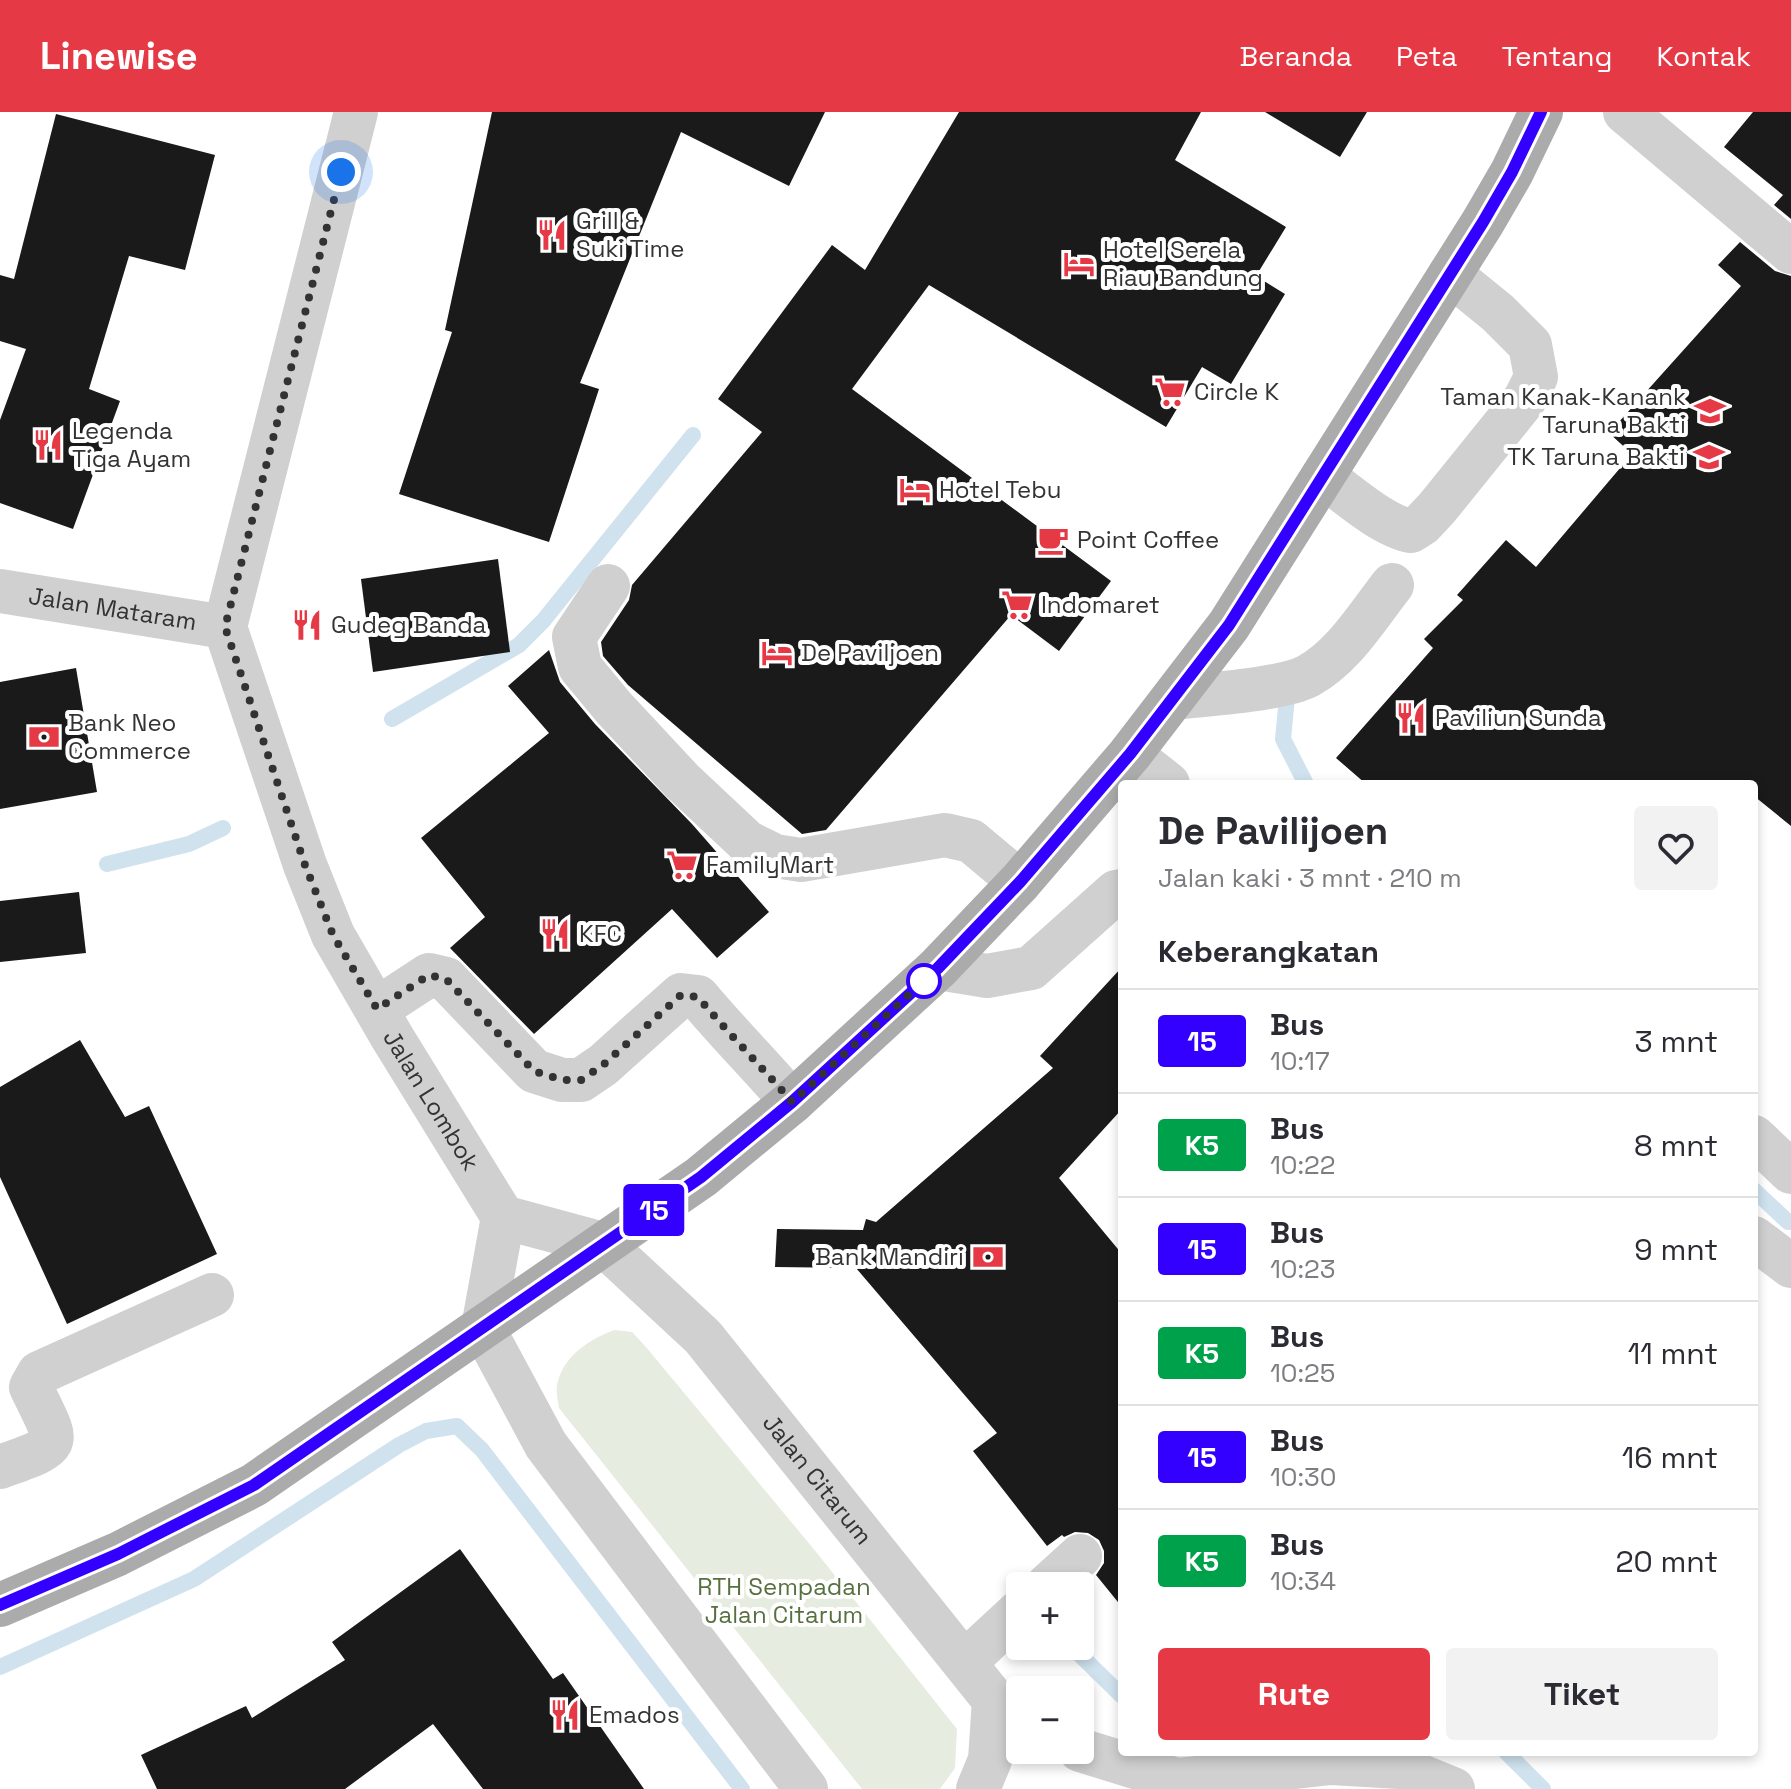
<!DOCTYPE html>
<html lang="id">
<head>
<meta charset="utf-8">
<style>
	:root { --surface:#fff; --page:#f2f2f3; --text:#2b2b33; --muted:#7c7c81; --line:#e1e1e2; --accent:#e63946 }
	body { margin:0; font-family:"Space Grotesk",sans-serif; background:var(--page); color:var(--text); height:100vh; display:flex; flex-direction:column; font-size:30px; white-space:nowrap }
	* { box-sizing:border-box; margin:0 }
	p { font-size:26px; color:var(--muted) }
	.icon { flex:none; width:44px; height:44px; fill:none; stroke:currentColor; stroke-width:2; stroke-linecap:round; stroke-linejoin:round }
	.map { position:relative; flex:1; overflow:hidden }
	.sheet { position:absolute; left:1118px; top:668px; width:640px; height:976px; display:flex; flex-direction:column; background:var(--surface); border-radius:8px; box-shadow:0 4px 12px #0003 }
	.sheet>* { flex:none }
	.badge { padding:0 16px; border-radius:6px; font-size:28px; line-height:52px }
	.buttons { position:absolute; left:1006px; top:1460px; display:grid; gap:16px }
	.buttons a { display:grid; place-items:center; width:88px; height:88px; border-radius:8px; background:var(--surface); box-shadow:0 4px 12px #0003; font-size:40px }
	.you { position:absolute; width:40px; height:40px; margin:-20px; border:6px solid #fff; border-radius:50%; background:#1a73e8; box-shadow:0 0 0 12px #1a73e833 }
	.map>.badge { position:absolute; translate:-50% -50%; box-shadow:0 0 0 4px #fff }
	h2 { padding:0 40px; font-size:30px; line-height:72px }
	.round { display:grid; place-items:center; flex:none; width:84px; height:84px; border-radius:8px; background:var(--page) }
	.overview { display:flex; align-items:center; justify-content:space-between; height:136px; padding:0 40px }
	h1 { font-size:38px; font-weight:800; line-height:60px }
	.cta { display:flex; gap:16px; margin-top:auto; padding:16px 40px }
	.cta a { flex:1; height:92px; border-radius:8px; background:var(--accent); color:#fff; font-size:32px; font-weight:800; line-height:92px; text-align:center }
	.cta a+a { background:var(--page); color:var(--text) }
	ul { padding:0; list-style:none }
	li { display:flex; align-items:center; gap:24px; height:104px; padding:0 40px; border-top:2px solid var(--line) }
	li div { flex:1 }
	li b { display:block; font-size:30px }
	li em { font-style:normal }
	li .badge { min-width:88px; font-weight:700; text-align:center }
	header { display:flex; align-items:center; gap:48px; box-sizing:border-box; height:112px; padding:0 40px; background:var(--accent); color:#fff }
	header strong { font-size:38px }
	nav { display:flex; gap:44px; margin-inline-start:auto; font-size:28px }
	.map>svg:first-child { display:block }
	.green { fill:#e6ecdf }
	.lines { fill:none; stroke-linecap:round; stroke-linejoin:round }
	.stream { stroke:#cfe2ee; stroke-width:16 }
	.building { fill:#1a1a1a }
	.minor { stroke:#d0d0d0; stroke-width:44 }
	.major { stroke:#ababab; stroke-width:44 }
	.line-casing { stroke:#fff; stroke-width:18 }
	.line { stroke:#30f; stroke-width:12 }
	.walk { stroke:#333; stroke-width:8; stroke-dasharray:0 14.4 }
	.stop-dot { fill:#fff; stroke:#30f; stroke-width:4 }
	.labels { text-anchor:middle; stroke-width:8; stroke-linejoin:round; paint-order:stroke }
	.poi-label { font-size:24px; fill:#333; stroke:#fff; text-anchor:start }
	.street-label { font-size:24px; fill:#333; stroke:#fff }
	.park-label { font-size:24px; fill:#56703f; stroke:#fff }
</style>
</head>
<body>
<header>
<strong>Linewise</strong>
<nav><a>Beranda</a><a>Peta</a><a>Tentang</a><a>Kontak</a></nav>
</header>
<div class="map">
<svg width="1791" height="1677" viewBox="0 0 1791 1677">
	<rect width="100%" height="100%" fill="#fff"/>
	<path class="green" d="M 615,1218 L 632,1220 L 646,1235 L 817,1441 L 957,1617 L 955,1656 L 940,1677 L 862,1677 L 559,1296 C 558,1288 555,1278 558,1269 C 565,1243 591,1226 615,1218 Z"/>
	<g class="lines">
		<g class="stream">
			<polyline points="1288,575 1283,627 1306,672"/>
			<polyline points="392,607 519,533 543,509 693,323"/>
			<polyline points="107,752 189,732 223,716"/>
			<polyline points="1754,1078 1788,1110"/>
			<polyline points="1071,1534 1122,1584"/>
			<polyline points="0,1555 194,1467 399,1333 426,1319 457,1314 482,1338 742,1677"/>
			<polyline points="1506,1640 1543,1677"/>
		</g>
	</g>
	<g class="building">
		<polygon points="492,0 825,0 789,74 681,20 580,271 599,277 549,430 399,382 452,220 445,218"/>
		<polygon points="959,0 1201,0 1175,48 1286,115 1256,164 1285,182 1231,272 1202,255 1166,315 929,173 852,277 1111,469 1059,539 1011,503 826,718 802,722 628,573 603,544 601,530 629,488 632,473 762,320 718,287 832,133 865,158"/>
		<polygon points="1265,0 1367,0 1340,45"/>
		<polygon points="1753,0 1791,0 1791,107 1774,93 1783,83 1724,35"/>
		<polygon points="56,2 215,43 185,158 129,144 89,277 120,289 73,417 0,391 0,308 26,237 0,229 0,163 14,167"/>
		<polygon points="1740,130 1775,159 1791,164 1791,714 1754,684 1754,672 1366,672 1336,646 1433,536 1424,527 1463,488 1457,483 1506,428 1536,455 1632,342 1609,321 1741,174 1718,153"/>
		<polygon points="498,447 510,540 373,560 361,467"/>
		<polygon points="549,538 560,570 595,612 692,712 769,800 717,846 672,797 534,922 450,836 485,805 421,726 549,621 508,574"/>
		<polygon points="76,556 97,680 0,697 0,570"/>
		<polygon points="79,780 86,841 0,850 0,789"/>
		<polygon points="1122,855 1122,997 1059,1066 1122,1142 1122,1495 1096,1463 1104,1451 1104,1439 1099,1428 1088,1421 1075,1420 1064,1425 1062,1423 1047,1434 973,1339 997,1321 856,1156 775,1155 777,1117 863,1118 866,1107 876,1110 1053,956 1040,944"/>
		<polygon points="80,928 125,1005 149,994 217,1142 67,1212 0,1065 0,975"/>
		<polygon points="460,1437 553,1567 563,1561 644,1677 483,1677 433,1612 345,1677 157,1677 141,1643 246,1594 252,1606 345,1548 332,1530"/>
	</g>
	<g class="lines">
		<g class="minor">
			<path id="s1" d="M 356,0 L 225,515 L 305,753 L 333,823 L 392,925 L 503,1105 L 603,1132 L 703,1225 L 994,1588 L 1020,1611"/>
			<polyline points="1625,0 1791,140"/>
			<path d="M 1323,364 C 1346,381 1383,414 1411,419 L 1422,412 L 1437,396 L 1525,287 L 1536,265 L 1530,233 L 1498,201 L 1450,162"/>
			<polyline points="608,474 574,525 580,555 614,596 682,669 747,730 775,744 801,748 945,723 971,729 1020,770"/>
			<path id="s2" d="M 0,479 L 225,515"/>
			<path d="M 1174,586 C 1206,582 1281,578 1308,564 C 1344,544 1367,505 1392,473"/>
			<polyline points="1130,642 1168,672"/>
			<polyline points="938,856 987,864 1031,856 1116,780 1122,779"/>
			<path d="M 377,897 L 429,863 L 446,867 L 534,959 L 562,968 L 581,968 L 603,953 L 681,883 L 698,885 C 728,921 761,954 792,990"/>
			<polyline points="1754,1025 1791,1060"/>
			<polyline points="503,1105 483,1216 546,1333 806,1677"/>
			<polyline points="1754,1126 1791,1154"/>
			<path d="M 0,1355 C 66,1331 60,1336 31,1275 L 39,1261 L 212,1183"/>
			<polyline points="1047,1474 1080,1444"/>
			<polyline points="965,1550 1020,1499"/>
			<polyline points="1080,1638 1177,1668"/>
			<polyline points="978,1677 990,1648 994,1588"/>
			<polyline points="1155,1677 1177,1668 1331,1651 1399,1655 1453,1677"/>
		</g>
		<polyline class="major" points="0,1493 118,1442 254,1373 701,1065 792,990 938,856 1020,770 1130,642 1229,513 1483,110 1512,60 1541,0"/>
	</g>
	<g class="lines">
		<defs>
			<polyline id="line" points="0,1493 118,1442 254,1373 701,1065 792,990 938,856 1020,770 1130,642 1229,513 1483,110 1512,60 1541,0"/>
		</defs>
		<use href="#line" class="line-casing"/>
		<use href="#line" class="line"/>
		<path class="walk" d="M 341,60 L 225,515 L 305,753 L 333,823 L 377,897 L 429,863 L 446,867 L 534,959 L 562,968 L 581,968 L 603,953 L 681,883 L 698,885 C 728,921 761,954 792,990 L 927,866 L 924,869"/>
	</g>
	<defs>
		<symbol id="restaurant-bare" viewBox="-9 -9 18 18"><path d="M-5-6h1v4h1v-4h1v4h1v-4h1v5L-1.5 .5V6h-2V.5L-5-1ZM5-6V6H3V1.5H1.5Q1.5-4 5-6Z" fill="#e63946" stroke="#fff" stroke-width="2.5" paint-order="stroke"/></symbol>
		<symbol id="hotel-bare" viewBox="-9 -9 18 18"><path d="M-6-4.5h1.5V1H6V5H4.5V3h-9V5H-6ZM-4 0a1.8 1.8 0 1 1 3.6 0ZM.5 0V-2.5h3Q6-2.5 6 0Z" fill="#e63946" stroke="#fff" stroke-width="2.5" paint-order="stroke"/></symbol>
		<symbol id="supermarket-bare" viewBox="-9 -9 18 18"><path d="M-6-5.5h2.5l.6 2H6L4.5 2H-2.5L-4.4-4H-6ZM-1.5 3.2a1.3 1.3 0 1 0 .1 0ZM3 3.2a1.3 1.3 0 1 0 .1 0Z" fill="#e63946" stroke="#fff" stroke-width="2.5" paint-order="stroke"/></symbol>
		<symbol id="school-bare" viewBox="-9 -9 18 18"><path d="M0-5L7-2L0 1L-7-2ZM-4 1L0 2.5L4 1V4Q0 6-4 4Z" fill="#e63946" stroke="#fff" stroke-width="2.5" paint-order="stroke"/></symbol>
		<symbol id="cafe-bare" viewBox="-9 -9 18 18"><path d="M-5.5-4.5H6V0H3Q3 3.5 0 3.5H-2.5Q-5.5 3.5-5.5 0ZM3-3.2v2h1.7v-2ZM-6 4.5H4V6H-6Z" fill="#e63946" stroke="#fff" stroke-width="2.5" paint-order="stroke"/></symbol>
		<symbol id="bank-bare" viewBox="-9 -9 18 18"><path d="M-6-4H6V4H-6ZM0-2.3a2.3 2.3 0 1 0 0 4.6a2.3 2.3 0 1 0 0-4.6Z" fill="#e63946" stroke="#fff" stroke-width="2.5" paint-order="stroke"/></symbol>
	</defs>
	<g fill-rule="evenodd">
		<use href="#restaurant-bare" x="530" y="101" width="44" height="44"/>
		<use href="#hotel-bare" x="1057" y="130" width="44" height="44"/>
		<use href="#supermarket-bare" x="1148" y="258" width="44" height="44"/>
		<use href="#school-bare" x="1688" y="277" width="44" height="44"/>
		<use href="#restaurant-bare" x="26" y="311" width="44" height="44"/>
		<use href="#school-bare" x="1687" y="323" width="44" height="44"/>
		<use href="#hotel-bare" x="893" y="356" width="44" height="44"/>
		<use href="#cafe-bare" x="1031" y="406" width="44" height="44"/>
		<use href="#supermarket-bare" x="995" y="471" width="44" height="44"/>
		<use href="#restaurant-bare" x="285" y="491" width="44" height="44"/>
		<use href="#hotel-bare" x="755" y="519" width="44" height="44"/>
		<use href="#restaurant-bare" x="1389" y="584" width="44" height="44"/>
		<use href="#bank-bare" x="22" y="603" width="44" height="44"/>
		<use href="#supermarket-bare" x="660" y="731" width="44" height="44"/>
		<use href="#restaurant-bare" x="533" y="800" width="44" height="44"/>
		<use href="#bank-bare" x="966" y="1123" width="44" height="44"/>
		<use href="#restaurant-bare" x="543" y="1581" width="44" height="44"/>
	</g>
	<circle class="stop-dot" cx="924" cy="869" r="16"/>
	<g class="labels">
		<g class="poi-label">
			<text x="576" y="117">Grill &amp;<tspan x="576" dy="28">Suki Time</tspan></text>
			<text x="1103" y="146">Hotel Serela<tspan x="1103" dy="28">Riau Bandung</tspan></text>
			<text x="1194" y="288">Circle K</text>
			<text x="1686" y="293" text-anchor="end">Taman Kanak-Kanank<tspan x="1686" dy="28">Taruna Bakti</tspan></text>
			<text x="72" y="327">Legenda<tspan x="72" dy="28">Tiga Ayam</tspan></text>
			<text x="1685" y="353" text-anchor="end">TK Taruna Bakti</text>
			<text x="939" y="386">Hotel Tebu</text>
			<text x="1077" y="436">Point Coffee</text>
			<text x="1041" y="501">Indomaret</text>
			<text x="331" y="521">Gudeg Banda</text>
			<text x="801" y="549">De Paviljoen</text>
			<text x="1435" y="614">Paviliun Sunda</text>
			<text x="68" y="619">Bank Neo<tspan x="68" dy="28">Commerce</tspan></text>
			<text x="706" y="761">FamilyMart</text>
			<text x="579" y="830">KFC</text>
			<text x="964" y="1153" text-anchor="end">Bank Mandiri</text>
			<text x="589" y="1611">Emados</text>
		</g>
		<g class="street-label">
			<text dy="8" stroke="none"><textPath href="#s2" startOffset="114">Jalan Mataram</textPath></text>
			<text dy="8" stroke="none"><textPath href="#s1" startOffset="1050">Jalan Lombok</textPath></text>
			<text dy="8" stroke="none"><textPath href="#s1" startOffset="1610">Jalan Citarum</textPath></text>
		</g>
		<g class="park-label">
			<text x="784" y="1483">RTH Sempadan<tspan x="784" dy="28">Jalan Citarum</tspan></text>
		</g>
	</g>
</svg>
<div class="buttons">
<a>+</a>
<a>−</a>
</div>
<div class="you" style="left:341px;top:60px"></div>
<b class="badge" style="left:654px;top:1098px;background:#30f;color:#fff">15</b>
<section class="sheet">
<div class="overview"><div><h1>De Pavilijoen</h1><p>Jalan kaki · 3 mnt · 210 m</p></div><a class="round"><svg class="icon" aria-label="heart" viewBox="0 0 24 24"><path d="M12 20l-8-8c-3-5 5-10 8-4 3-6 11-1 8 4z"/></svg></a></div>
<h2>Keberangkatan</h2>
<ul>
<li><span class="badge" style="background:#30f;color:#fff">15</span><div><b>Bus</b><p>10:17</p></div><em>3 mnt</em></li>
<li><span class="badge" style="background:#00a14b;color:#fff">K5</span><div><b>Bus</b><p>10:22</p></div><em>8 mnt</em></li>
<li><span class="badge" style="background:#30f;color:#fff">15</span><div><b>Bus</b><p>10:23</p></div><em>9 mnt</em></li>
<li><span class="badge" style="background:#00a14b;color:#fff">K5</span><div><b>Bus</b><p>10:25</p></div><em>11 mnt</em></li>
<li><span class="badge" style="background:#30f;color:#fff">15</span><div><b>Bus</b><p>10:30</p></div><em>16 mnt</em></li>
<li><span class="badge" style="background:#00a14b;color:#fff">K5</span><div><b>Bus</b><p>10:34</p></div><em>20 mnt</em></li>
</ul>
<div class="cta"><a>Rute</a><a>Tiket</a></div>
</section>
</div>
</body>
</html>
